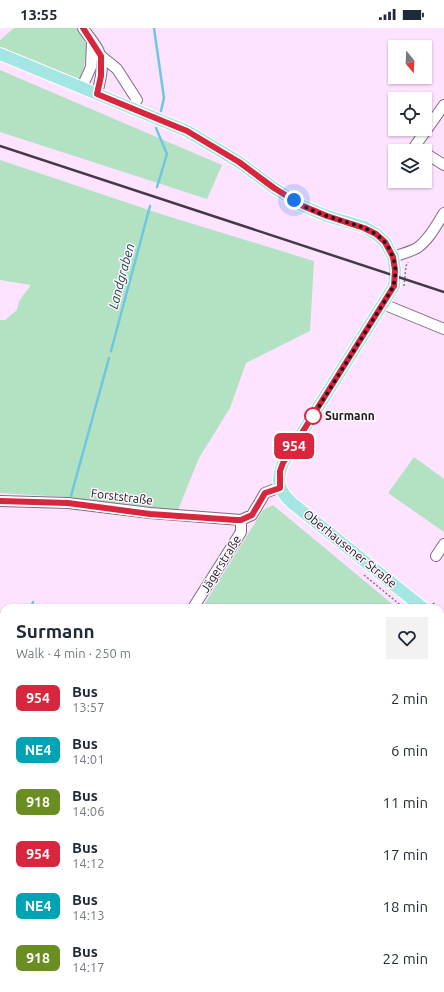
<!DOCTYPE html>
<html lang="en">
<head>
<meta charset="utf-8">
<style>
	:root { --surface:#fff; --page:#f2f2f3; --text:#1f2937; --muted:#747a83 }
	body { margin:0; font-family:Ubuntu,sans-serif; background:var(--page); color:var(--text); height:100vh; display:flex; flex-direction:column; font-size:15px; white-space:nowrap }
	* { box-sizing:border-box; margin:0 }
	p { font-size:13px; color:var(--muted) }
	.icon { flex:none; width:22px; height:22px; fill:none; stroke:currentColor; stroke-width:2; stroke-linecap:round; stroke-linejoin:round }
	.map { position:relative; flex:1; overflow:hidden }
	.details { position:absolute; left:0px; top:576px; width:444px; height:388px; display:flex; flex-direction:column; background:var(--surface); border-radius:12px 12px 0 0; box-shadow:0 1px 3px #0004 }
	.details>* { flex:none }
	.badge { padding:0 8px; border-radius:6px; font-size:14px; line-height:26px }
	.needle { width:26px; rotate:162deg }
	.fabs { position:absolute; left:388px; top:12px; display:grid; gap:8px }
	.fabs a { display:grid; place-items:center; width:44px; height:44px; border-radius:0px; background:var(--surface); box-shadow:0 1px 3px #0004; font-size:20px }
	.you { position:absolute; width:20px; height:20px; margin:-10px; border:3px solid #fff; border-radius:50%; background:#1a73e8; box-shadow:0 0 0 6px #1a73e833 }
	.map>.badge { position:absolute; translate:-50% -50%; box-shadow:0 0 0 2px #fff }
	.round { display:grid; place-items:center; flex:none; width:42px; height:42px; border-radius:0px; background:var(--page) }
	.overview { display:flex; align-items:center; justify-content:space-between; height:68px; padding:0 16px }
	h1 { font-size:19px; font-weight:600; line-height:30px }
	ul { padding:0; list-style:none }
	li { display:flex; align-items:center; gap:12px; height:52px; padding:0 16px }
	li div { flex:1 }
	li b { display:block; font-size:15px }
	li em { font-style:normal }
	li .badge { min-width:44px; font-weight:700; text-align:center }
	.status { display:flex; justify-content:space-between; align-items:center; height:28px; padding:0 20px; background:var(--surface); direction:ltr }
	.status svg { height:11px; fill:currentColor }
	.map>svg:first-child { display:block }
	.commercial { fill:#f4dbe3 }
	.green { fill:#b2e2c2 }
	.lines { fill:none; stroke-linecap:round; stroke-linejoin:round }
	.stream { stroke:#6ec7e0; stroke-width:2.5 }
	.minor-casing { stroke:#816a82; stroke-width:12 }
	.major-casing { stroke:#fff; stroke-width:14 }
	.path { stroke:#877688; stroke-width:1.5; stroke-dasharray:2 2; stroke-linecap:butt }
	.minor { stroke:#fff; stroke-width:10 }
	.major { stroke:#a3e6e4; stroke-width:12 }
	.rail { stroke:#453946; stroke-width:2.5 }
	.line-casing { stroke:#fff; stroke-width:9 }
	.line { stroke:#d7263d; stroke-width:6 }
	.walk { stroke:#1e151e; stroke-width:4; stroke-dasharray:0 7.2 }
	.stop-dot { fill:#fff; stroke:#d7263d; stroke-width:2 }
	.labels { text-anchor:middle; stroke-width:3; stroke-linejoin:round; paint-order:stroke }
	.stop-label { font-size:12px; font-weight:bold; fill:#1e151e; stroke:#fdf8fd; text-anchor:start }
	.street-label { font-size:12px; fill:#1e151e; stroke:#fdf8fd }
	.water-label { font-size:13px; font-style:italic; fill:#1d4651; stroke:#fdf8fd }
</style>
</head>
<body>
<div class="status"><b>13:55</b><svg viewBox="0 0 49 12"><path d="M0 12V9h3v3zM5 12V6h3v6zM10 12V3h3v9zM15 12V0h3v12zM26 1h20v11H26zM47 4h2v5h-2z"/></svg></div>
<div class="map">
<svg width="444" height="964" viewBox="0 0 444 964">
	<rect width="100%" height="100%" fill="#fde3ff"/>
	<g class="commercial">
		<polygon points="444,740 444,944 440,949 440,745"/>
		<polygon points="277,960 431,960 427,964 282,964"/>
	</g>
	<g class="green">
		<polygon points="14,0 77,0 87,17 84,39 79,51 0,20 0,12"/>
		<polygon points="0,42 222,137 207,171 0,104"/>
		<polygon points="0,132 164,187 314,233 310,303 246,335 230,380 199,430 178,482 68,472 66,469 0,465 0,292 5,292 17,282 19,273 31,257 0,252"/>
		<polygon points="414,429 444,451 444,504 388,465"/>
		<polygon points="273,477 397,580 202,580 263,482"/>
		<polygon points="440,616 444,619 444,686 440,691"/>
		<polygon points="0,814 4,817 4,875 0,882"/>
		<polygon points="4,891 4,960 207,960 202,964 0,964 0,897"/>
	</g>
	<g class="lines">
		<g class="stream">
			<polyline points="154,0 164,70 161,83"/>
			<polyline points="156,100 167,126 157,159"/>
			<polyline points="111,323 150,178"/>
			<polyline points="71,468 109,330"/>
			<polyline points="31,580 33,574"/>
			<polyline points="4,651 1,658 4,664"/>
			<polyline points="0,696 4,684"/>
		</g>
		<defs>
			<g id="minor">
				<path d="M 83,0 C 88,8 96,16 99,24 C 105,37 100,53 97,66"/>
				<polyline points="101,28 117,41 137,72"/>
				<polyline points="82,59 91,39 92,13"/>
				<polyline points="423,123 415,118 444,77"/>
				<polyline points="425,125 444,137"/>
				<path d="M 393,229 C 401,226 410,224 417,220 C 429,212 437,196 444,185"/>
				<polyline points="383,276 444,301"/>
				<polyline points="0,473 68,475 150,485 241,492 252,487 265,465 280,459"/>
				<polyline points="436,528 444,516"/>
				<polyline points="193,580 241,504 241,492"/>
				<polyline points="440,957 444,952"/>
			</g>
			<g id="major">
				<path d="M 0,26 L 187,103 L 239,134 L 274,160 L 303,178 L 327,188 L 364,199 L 376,206 L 385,214 L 393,229 L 395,242 L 394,258 L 283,435 C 276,453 278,462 292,475 L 423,580"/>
				<polyline points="440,593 444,597"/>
				<polyline points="440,719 444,713"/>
				<polyline points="220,964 225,960"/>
			</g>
		</defs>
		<use href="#minor" class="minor-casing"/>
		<use href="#major" class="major-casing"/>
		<g class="path">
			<polyline points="404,258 406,238 408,234"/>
			<polyline points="364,547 404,580"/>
			<polyline points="433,575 439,580"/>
			<polyline points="440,610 444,613"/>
			<polyline points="440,704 444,699"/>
			<polyline points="0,886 4,879"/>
		</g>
		<use href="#minor" class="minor"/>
		<use href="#major" class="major"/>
		<polyline class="rail" points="0,118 444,264"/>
	</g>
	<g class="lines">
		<defs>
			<polyline id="line" points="0,473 68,475 150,486 236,492 241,492 252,487 265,465 280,460 280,443 283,435 394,258 395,242 393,229 385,214 376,206 364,200 327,188 303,178 274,160 239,134 187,103 97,66 101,48 101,28 83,0"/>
		</defs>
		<use href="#line" class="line-casing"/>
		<use href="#line" class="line"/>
		<path class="walk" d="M 294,172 C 304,179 315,184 327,188 C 355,198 385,199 394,233 C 397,243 395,255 391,263 L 313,388"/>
	</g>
	<circle class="stop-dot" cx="313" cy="388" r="8"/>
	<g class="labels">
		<g class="stop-label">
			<text x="325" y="392">Surmann</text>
		</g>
		<g class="street-label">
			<text transform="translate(122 469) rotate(7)" y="4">Forststraße</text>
			<text transform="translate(350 521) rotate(39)" y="4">Oberhausener Straße</text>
			<text transform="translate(221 536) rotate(-58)" y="4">Jägerstraße</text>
		</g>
		<g class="water-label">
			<text transform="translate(121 248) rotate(-75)" y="5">Landgraben</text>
		</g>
	</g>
</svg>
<div class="fabs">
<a><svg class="needle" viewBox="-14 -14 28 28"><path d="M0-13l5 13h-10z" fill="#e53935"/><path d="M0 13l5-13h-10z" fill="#747a83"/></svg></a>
<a><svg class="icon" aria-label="locate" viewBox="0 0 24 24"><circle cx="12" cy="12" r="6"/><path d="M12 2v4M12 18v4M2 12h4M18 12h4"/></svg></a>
<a><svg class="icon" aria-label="layers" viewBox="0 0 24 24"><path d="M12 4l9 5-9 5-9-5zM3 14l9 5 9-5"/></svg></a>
</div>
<div class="you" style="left:294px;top:172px"></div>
<b class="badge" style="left:294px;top:418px;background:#d7263d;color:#fff">954</b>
<section class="details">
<div class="overview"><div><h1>Surmann</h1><p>Walk · 4 min · 250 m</p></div><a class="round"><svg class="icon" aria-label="heart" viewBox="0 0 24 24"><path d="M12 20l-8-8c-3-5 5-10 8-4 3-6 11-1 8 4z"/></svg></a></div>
<ul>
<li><span class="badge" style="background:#d7263d;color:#fff">954</span><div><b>Bus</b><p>13:57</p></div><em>2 min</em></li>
<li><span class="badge" style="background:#00a3b4;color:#fff">NE4</span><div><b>Bus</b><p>14:01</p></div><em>6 min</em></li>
<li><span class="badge" style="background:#6b8e23;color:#fff">918</span><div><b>Bus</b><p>14:06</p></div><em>11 min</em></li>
<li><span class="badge" style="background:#d7263d;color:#fff">954</span><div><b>Bus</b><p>14:12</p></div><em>17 min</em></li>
<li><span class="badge" style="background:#00a3b4;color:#fff">NE4</span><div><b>Bus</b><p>14:13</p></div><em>18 min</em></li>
<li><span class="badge" style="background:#6b8e23;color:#fff">918</span><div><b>Bus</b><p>14:17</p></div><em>22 min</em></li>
</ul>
</section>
</div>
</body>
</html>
